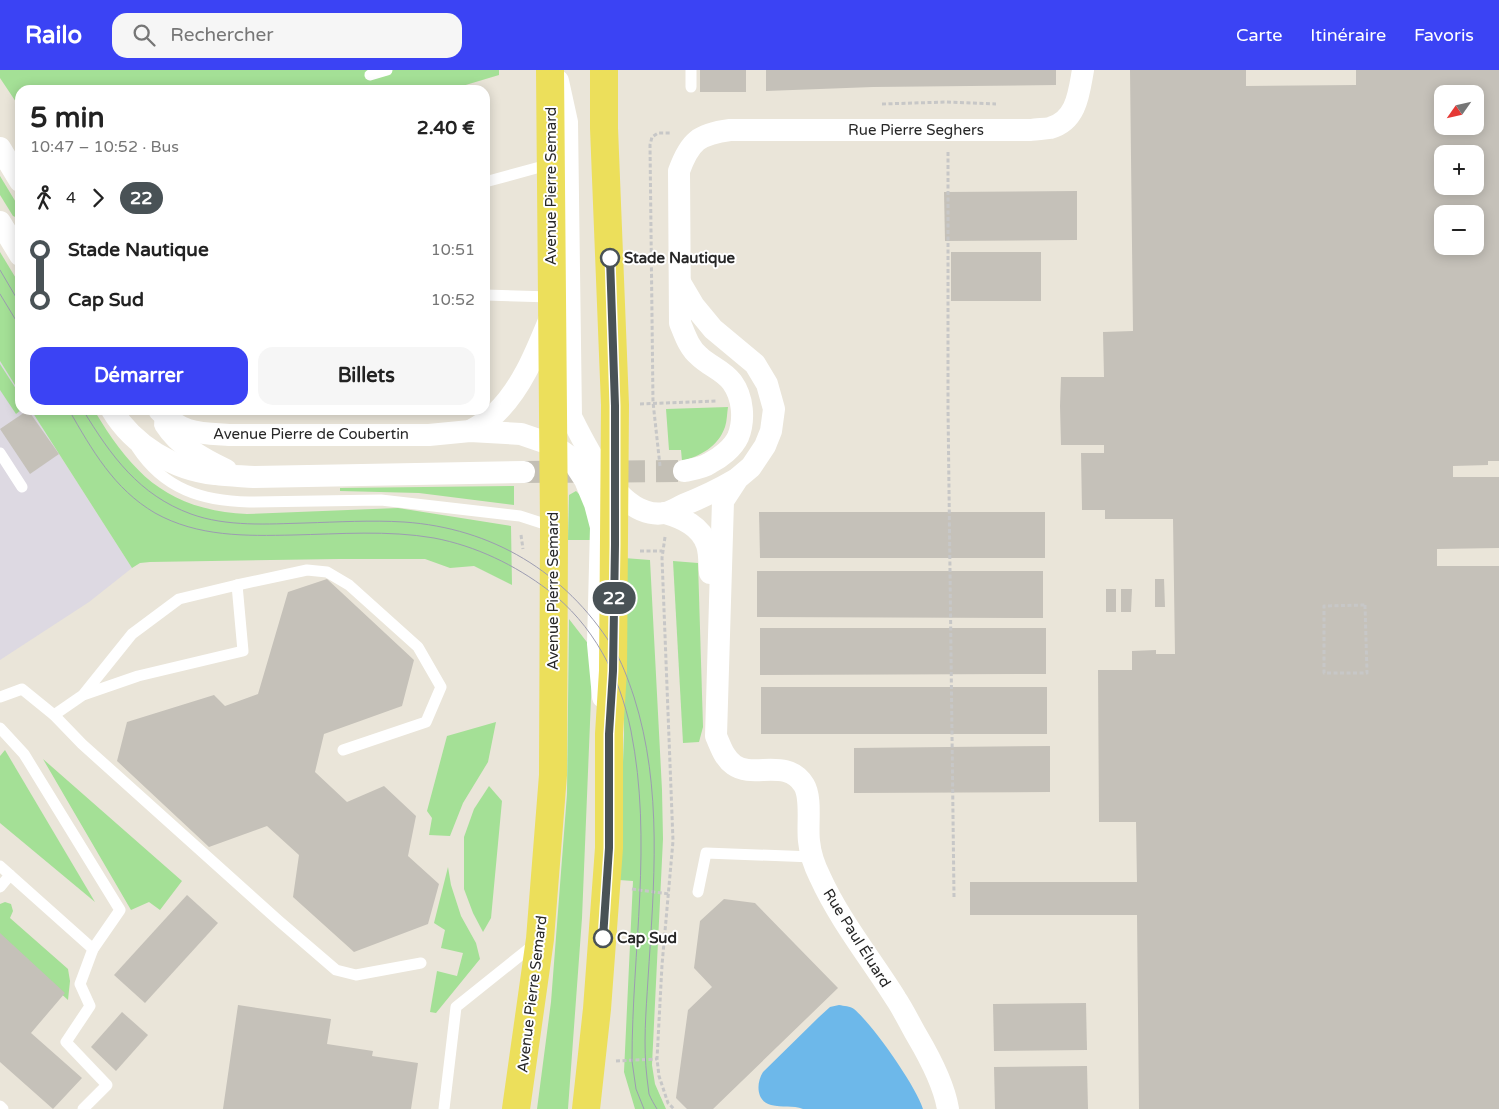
<!DOCTYPE html>
<html lang="fr">
<head>
<meta charset="utf-8">
<style>
	:root { --surface:#fff; --page:#f6f6f6; --text:#222; --muted:#767676; --accent:#3b43f4 }
	body { margin:0; font-family:"Varela Round",sans-serif; background:var(--page); color:var(--text); height:100vh; display:flex; flex-direction:column; font-size:19px; white-space:nowrap }
	* { box-sizing:border-box; margin:0 }
	p { font-size:16px; color:var(--muted) }
	.icon { flex:none; width:28px; height:28px; fill:none; stroke:currentColor; stroke-width:2; stroke-linecap:round; stroke-linejoin:round }
	.map { position:relative; flex:1; overflow:hidden }
	.panel { position:absolute; left:15px; top:15px; width:475px; height:330px; display:flex; flex-direction:column; background:var(--surface); border-radius:15px; box-shadow:0 2px 12px #0003 }
	.panel>* { flex:none }
	.badge { padding:0 10px; border-radius:16px; font-size:18px; line-height:32px }
	.needle { width:32px; rotate:236deg }
	.buttons { position:absolute; left:1434px; top:15px; display:grid; gap:10px }
	.buttons a { display:grid; place-items:center; width:50px; height:50px; border-radius:10px; background:var(--surface); box-shadow:0 2px 12px #0003; font-size:25px }
	.map>.badge { position:absolute; translate:-50% -50%; box-shadow:0 0 0 2px #fff }
	.legs { display:flex; align-items:center; gap:8px; height:55px; padding:0 15px; font-size:16px }
	.legs p { margin-inline-start:auto }
	.summary { display:flex; align-items:center; justify-content:space-between; height:85px; padding:0 15px }
	h1 { font-size:28px; font-weight:800; line-height:38px }
	.action { display:flex; gap:10px; margin-top:auto; padding:10px 15px }
	.action a { flex:1; height:58px; border-radius:15px; background:var(--accent); color:#fff; font-size:20px; font-weight:800; line-height:58px; text-align:center }
	.action a+a { background:var(--page); color:var(--text) }
	ul { padding:0 15px; list-style:none }
	li { display:flex; align-items:center; gap:18px; height:50px; font-size:19px }
	li i { display:grid; place-items:center; width:8px; height:100%; margin:0 6px; background:currentColor }
	li i::after { content:''; width:12px; height:12px; margin:-6px; border:4px solid; border-radius:50%; background:var(--surface) }
	li p { margin-inline-start:auto }
	li:first-child i { background:linear-gradient(#0000 50%,currentColor 0) }
	li:last-child i { background:linear-gradient(currentColor 50%,#0000 0) }
	header { display:flex; align-items:center; gap:30px; box-sizing:border-box; height:70px; padding:0 25px; background:var(--accent); color:#fff }
	header strong { font-size:24px }
	nav { display:flex; gap:28px; margin-inline-start:auto; font-size:18px }
	.search { width:350px; height:45px; background:var(--page); display:flex; align-items:center; gap:12px; box-sizing:border-box; padding:0 18px; border-radius:15px; color:var(--muted); font-size:19px }
	.map>svg:first-child { display:block }
	.industrial { fill:#ddd9e2 }
	.green { fill:#a4e096 }
	.water { fill:#6db8ea }
	.building { fill:#c5c1b9; fill-rule:evenodd }
	.lines { fill:none; stroke-linecap:round; stroke-linejoin:round }
	.street-tunnel { stroke:#c3bfb5; stroke-width:22; stroke-dasharray:22 11; stroke-linecap:butt }
	.path { stroke:#c7c7c7; stroke-width:3; stroke-dasharray:4 2.5; stroke-linecap:butt }
	.lane { stroke:#fff; stroke-width:11 }
	.street { stroke:#fff; stroke-width:22 }
	.primary { stroke:#ecdf5b; stroke-width:28 }
	.tram { stroke:#9c9cb1; stroke-width:1 }
	.line-1-casing { stroke:#fff; stroke-width:11 }
	.line-1 { stroke:#495256; stroke-width:8 }
	.stop-1-dot { fill:#fff; stroke:#495256; stroke-width:2.5 }
	.labels { text-anchor:middle; stroke-width:4; stroke-linejoin:round; paint-order:stroke }
	.street-label { font-size:15px; fill:#272727; stroke:#fff }
	.stop-label { font-size:15px; font-weight:bold; fill:#272727; stroke:#fff; text-anchor:start }
</style>
</head>
<body>
<header>
<strong>Railo</strong>
<div class="search"><svg class="icon" aria-label="search" viewBox="0 0 24 24"><circle cx="10" cy="10" r="6"/><path d="M15 15l6 6"/></svg>Rechercher</div>
<nav><a>Carte</a><a>Itinéraire</a><a>Favoris</a></nav>
</header>
<div class="map">
<svg width="1499" height="1039" viewBox="0 0 1499 1039">
	<rect width="100%" height="100%" fill="#eae5d9"/>
	<polygon class="industrial" points="0,291 20,323 20,340 31,340 132,498 89,532 0,590"/>
	<g class="green">
		<polygon points="0,0 499,0 499,5 449,20 20,20 20,38 0,8"/>
		<polygon points="0,106 20,139 20,149 13,146 0,125"/>
		<polygon points="0,182 20,215 20,323 0,291"/>
		<polygon points="0,294 20,325 21,340 16,344 0,320"/>
		<path d="M 728,337 C 727,343 727,351 725,357 C 718,377 700,386 682,391 L 681,380 L 669,380 L 666,339 Z"/>
		<path d="M 31,340 L 94,340 C 133,405 168,440 247,444 L 398,438 L 511,456 L 512,515 L 474,496 L 450,498 L 425,489 L 339,489 L 150,492 L 140,493 L 132,498 Z"/>
		<polygon points="514,416 514,435 419,423 340,421 340,418"/>
		<polygon points="576,421 593,438 593,470 568,470 569,425"/>
		<polygon points="624,488 650,490 662,720 663,769 652,995 655,1014 666,1039 635,1039 624,1002 633,811 619,810 624,663"/>
		<polygon points="673,491 698,493 703,657 699,672 683,673"/>
		<polygon points="569,549 593,580 582,848 568,1039 537,1039 551,932 567,724"/>
		<polygon points="496,652 488,692 463,733 450,766 429,765 432,748 427,741 447,666"/>
		<polygon points="5,680 95,832 0,753 0,686"/>
		<polygon points="43,689 182,811 160,840 149,832 131,840"/>
		<polygon points="489,716 502,731 491,848 483,862 473,843 464,819 464,767 474,739"/>
		<polygon points="448,797 451,815 461,846 476,873 480,889 436,943 430,942 437,901 457,906 463,883 441,878 445,860 434,853"/>
		<polygon points="5,832 11,834 13,841 10,848 68,899 70,911 68,930 0,868 0,834"/>
	</g>
	<path class="water" d="M 839,935 C 844,936 850,936 854,939 C 873,955 916,1016 923,1039 L 803,1039 C 793,1035 782,1038 771,1035 C 756,1031 756,1013 763,1002 L 819,947 L 830,937 Z"/>
	<g class="building">
		<rect x="700" y="0" width="46" height="22"/>
		<polygon points="766,0 1056,0 1056,15 873,17 766,21"/>
		<path d="M 1130,0 L 1246,0 L 1246,16 L 1356,15 L 1356,0 L 1499,0 L 1499,391 L 1488,391 L 1488,395 L 1453,396 L 1453,407 L 1499,407 L 1499,478 L 1437,479 L 1437,496 L 1499,496 L 1499,1039 L 1139,1039 L 1137,845 L 970,845 L 970,812 L 1137,812 L 1136,752 L 1099,752 L 1098,600 L 1132,600 L 1132,581 L 1156,580 L 1156,584 L 1175,584 L 1173,449 L 1105,449 L 1105,440 L 1082,440 L 1081,383 L 1104,383 L 1104,375 L 1061,375 L 1060,336 L 1061,307 L 1104,307 L 1103,262 L 1133,261 ZM 1442,24 L 1475,24 L 1475,56 L 1442,56 ZM 1442,84 L 1475,84 L 1475,116 L 1442,116 ZM 1442,144 L 1475,144 L 1475,176 L 1442,176 Z"/>
		<polygon points="1077,121 1077,170 945,171 944,122"/>
		<rect x="951" y="182" width="90" height="49"/>
		<polygon points="28,340 59,384 30,404 0,359"/>
		<polygon points="759,442 1045,442 1045,488 760,488"/>
		<polygon points="757,501 1043,501 1043,548 757,547"/>
		<polygon points="327,509 414,590 402,636 324,664 315,702 347,732 384,716 416,746 408,786 439,814 428,854 354,882 293,827 299,785 267,756 209,777 117,691 127,652 214,625 225,636 258,624 288,522"/>
		<polygon points="1155,509 1164,509 1165,537 1155,537"/>
		<rect x="1106" y="519" width="10" height="23"/>
		<polygon points="1121,519 1132,519 1131,542 1121,542"/>
		<polygon points="760,558 1046,558 1046,604 760,605"/>
		<rect x="761" y="617" width="286" height="47"/>
		<polygon points="1050,676 1050,722 854,723 854,678"/>
		<polygon points="187,825 218,853 145,933 114,905"/>
		<polygon points="724,829 755,833 838,918 713,1039 687,1039 676,1028 688,940 712,917 694,898 700,851"/>
		<polygon points="0,863 65,923 31,963 82,1008 53,1039 0,992"/>
		<polygon points="1086,933 1087,980 994,981 993,934"/>
		<polygon points="238,935 331,949 327,974 373,981 372,986 418,993 411,1039 223,1039"/>
		<polygon points="122,942 148,965 116,1001 91,977"/>
		<polygon points="1087,996 1088,1039 995,1039 994,997"/>
	</g>
	<g class="lines">
		<polyline class="street-tunnel" points="524,402 684,401"/>
		<g class="path">
			<polyline points="882,34 946,32 996,34"/>
			<polyline points="948,82 948,338 954,827"/>
			<polyline points="640,334 716,331"/>
			<polyline points="660,396 653,332 650,75 652,67 658,63 672,63"/>
			<polyline points="521,465 523,479"/>
			<polyline points="665,467 662,488 673,771 662,895 657,989 659,1006 668,1033 674,1039"/>
			<polyline points="640,481 662,481"/>
			<polygon points="1365,535 1367,603 1324,603 1324,536"/>
			<polyline points="632,819 669,824"/>
			<polyline points="616,991 657,989"/>
		</g>
		<g class="lane">
			<polyline points="691,0 691,17"/>
			<polyline points="370,5 387,0"/>
			<polyline points="485,112 551,94"/>
			<polyline points="485,225 551,227"/>
			<path d="M 137,378 C 164,419 202,431 249,432 L 381,430 L 520,446 L 554,457"/>
			<polyline points="0,383 22,417"/>
			<polyline points="237,515 307,500 327,502 349,515 418,577 441,617 426,652 343,680"/>
			<polyline points="0,627 22,619 54,645 82,674 279,851 336,900 356,905 421,893"/>
			<polyline points="54,645 83,625 138,606 243,581 237,515 179,529 132,564 83,625"/>
			<polyline points="0,658 24,684 120,840 93,879 0,796"/>
			<polyline points="0,817 10,805"/>
			<polyline points="698,822 706,783 813,787"/>
			<polyline points="0,1036 3,1039"/>
			<polyline points="83,1039 107,1015 66,972 90,936 80,914 93,879"/>
			<polyline points="444,1039 456,937 536,873"/>
		</g>
		<g class="street">
			<path d="M 558,11 L 567,52 L 571,347 C 588,379 620,451 665,443 C 671,442 677,438 683,435 C 701,428 718,420 735,410"/>
			<polyline points="0,78 20,111"/>
			<polyline points="0,152 20,185"/>
			<path d="M 681,214 L 694,236 L 713,259 L 755,294 L 767,314 L 774,339 L 771,361 L 765,376 L 751,397 L 738,408 L 723,431 L 716,666 C 721,677 724,688 734,695 C 753,709 787,687 804,715 C 812,728 807,755 809,771 C 810,782 815,797 820,807 C 840,851 871,889 896,929 C 904,941 910,954 917,966 C 930,988 944,1014 948,1039"/>
			<path d="M 112,340 C 133,375 174,400 215,404 C 228,406 241,406 254,407 L 524,402"/>
			<path d="M 159,340 C 181,364 199,363 229,365 L 429,365 L 470,361 L 521,364 L 553,375 L 570,387 L 585,410 L 595,434 L 601,457 L 598,574 L 603,627"/>
			<path d="M 165,354 C 179,376 203,389 226,400"/>
			<path d="M 470,361 C 479,356 489,350 496,343 C 522,318 536,282 550,248"/>
			<path d="M 684,401 C 693,399 703,398 710,393 C 720,388 733,378 738,367 C 745,350 743,327 732,312 C 723,300 709,296 699,286 C 689,278 685,265 680,253 L 679,101 C 690,71 699,64 730,60 L 1031,60 C 1037,59 1044,59 1050,58 C 1077,51 1079,22 1083,0"/>
			<path d="M 665,443 C 682,448 701,456 707,475 C 710,484 709,495 710,503"/>
		</g>
		<g class="primary">
			<polyline points="516,1039 540,869 553,705 554,457 550,0"/>
			<polyline points="586,1039 597,939 609,778 609,664 613,601 615,335 604,58 604,0"/>
		</g>
		<g class="tram">
			<polyline points="0,200 20,234"/>
			<polyline points="0,224 20,257"/>
			<path d="M 69,340 C 92,380 114,419 155,443 C 198,467 246,466 293,465 C 340,464 388,460 434,468 C 476,476 515,495 548,520 C 593,554 620,606 631,661 C 653,772 632,880 632,991 L 636,1019 L 644,1039"/>
			<path d="M 83,340 C 111,386 139,425 191,444 C 227,457 268,454 305,453 C 338,452 371,450 404,452 C 492,458 565,502 612,576 C 622,592 628,609 634,627 C 663,718 654,815 648,909 C 646,942 643,975 647,1008 C 648,1013 648,1019 649,1024 C 651,1029 654,1034 657,1039"/>
		</g>
	</g>
	<g class="lines">
		<defs>
			<polyline id="line-1" points="603,868 609,778 609,664 613,601 615,475 615,336 610,188"/>
		</defs>
		<use href="#line-1" class="line-1-casing"/>
		<use href="#line-1" class="line-1"/>
	</g>
	<g class="stop-1-dot">
		<circle cx="610" cy="188" r="9"/>
		<circle cx="603" cy="868" r="9"/>
	</g>
	<g class="labels">
		<g class="street-label">
			<text x="916" y="65">Rue Pierre Seghers</text>
			<text transform="translate(551 116) rotate(-90)" y="5">Avenue Pierre Semard</text>
			<text x="311" y="369">Avenue Pierre de Coubertin</text>
			<text transform="translate(553 521) rotate(-90)" y="5">Avenue Pierre Semard</text>
			<text transform="translate(857 868) rotate(58)" y="5">Rue Paul Éluard</text>
			<text transform="translate(532 924) rotate(-83)" y="5">Avenue Pierre Semard</text>
		</g>
		<g class="stop-label">
			<text x="624" y="193">Stade Nautique</text>
			<text x="617" y="873">Cap Sud</text>
		</g>
	</g>
</svg>
<div class="buttons">
<a><svg class="needle" viewBox="-14 -14 28 28"><path d="M0-13l5 13h-10z" fill="#e53935"/><path d="M0 13l5-13h-10z" fill="#767676"/></svg></a>
<a>+</a>
<a>−</a>
</div>
<b class="badge" style="left:614px;top:528px;background:#495256;color:#fff">22</b>
<section class="panel">
<div class="summary"><div><h1>5 min</h1><p>10:47 – 10:52 · Bus</p></div><b>2.40 €</b></div>
<div class="legs"><svg class="icon" aria-label="walk" viewBox="0 0 24 24"><circle cx="13" cy="4" r="2"/><path d="M13 8l-2 6 4 7M11 14l-3 7M7 12l3-4h3l4 4"/></svg>4<svg class="icon" aria-label="forward" viewBox="0 0 24 24"><path d="M9 5l7 7-7 7"/></svg><b class="badge" style="background:#495256;color:#fff">22</b></div>
<ul>
<li><i style="color:#495256"></i><b>Stade Nautique</b><p>10:51</p></li>
<li><i style="color:#495256"></i><b>Cap Sud</b><p>10:52</p></li>
</ul>
<div class="action"><a>Démarrer</a><a>Billets</a></div>
</section>
</div>
</body>
</html>
